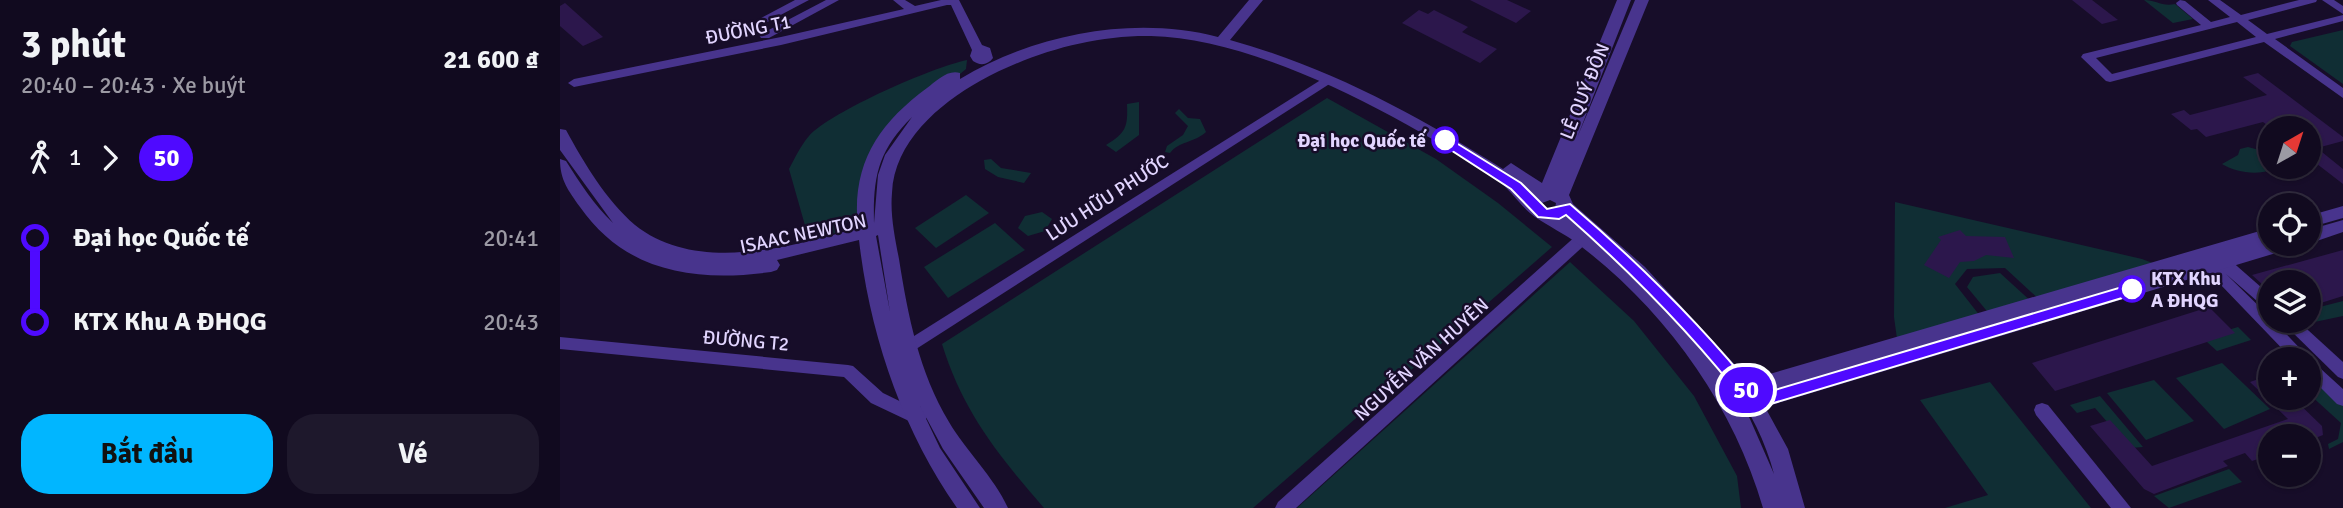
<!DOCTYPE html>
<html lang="vi">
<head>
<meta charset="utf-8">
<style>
	:root { --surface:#110a1f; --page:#1e182c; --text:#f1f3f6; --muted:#9c9aa4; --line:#302b3d; --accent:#01b6ff }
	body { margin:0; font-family:Signika,sans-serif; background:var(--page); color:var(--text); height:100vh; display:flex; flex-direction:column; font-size:26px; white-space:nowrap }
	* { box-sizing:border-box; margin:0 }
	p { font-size:23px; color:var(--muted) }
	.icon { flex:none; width:38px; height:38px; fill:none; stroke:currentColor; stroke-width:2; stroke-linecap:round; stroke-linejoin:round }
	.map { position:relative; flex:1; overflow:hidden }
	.details { display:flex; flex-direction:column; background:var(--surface); width:560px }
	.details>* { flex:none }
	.badge { padding:0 14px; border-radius:23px; font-size:24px; line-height:46px }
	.needle { width:46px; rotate:39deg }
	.controls { position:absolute; left:1698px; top:116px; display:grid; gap:14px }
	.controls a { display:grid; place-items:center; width:63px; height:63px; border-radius:50%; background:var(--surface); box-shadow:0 2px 5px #0004,0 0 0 2px var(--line); font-size:35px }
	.map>.badge { position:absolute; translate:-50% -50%; box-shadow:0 0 0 4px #fff }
	.legs { display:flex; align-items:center; gap:10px; height:77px; padding:0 21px; font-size:23px }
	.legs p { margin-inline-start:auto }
	.head { display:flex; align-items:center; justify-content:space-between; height:119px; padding:0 21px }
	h1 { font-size:38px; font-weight:800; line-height:52px }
	.cta { display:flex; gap:14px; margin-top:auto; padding:14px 21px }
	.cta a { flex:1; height:80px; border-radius:28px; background:var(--accent); color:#111; font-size:28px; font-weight:800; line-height:80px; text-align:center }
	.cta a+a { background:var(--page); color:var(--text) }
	ul { padding:0 21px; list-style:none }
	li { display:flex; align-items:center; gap:24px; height:84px; font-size:26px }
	li i { display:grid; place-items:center; width:10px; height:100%; margin:0 9px; background:currentColor }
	li i::after { content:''; width:18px; height:18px; margin:-9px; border:5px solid; border-radius:50%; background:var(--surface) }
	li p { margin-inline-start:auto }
	li:first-child i { background:linear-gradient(#0000 50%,currentColor 0) }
	li:last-child i { background:linear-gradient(currentColor 50%,#0000 0) }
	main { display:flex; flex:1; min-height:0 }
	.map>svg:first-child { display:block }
	.green { fill:#102e34 }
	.building { fill:#2c174c }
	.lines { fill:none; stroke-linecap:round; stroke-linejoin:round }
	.minor { fill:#48348d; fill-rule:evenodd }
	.tertiary { fill:#48348d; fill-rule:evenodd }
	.line-1 { fill:#4f0aff; stroke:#fff; stroke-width:2 }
	.stop-1-dot { fill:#fff; stroke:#4f0aff; stroke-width:3.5 }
	.labels { text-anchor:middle; stroke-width:5; stroke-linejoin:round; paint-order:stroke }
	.street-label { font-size:19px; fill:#e2d5ff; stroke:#170d29 }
	.stop-label { font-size:19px; font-weight:bold; fill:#e2d5ff; stroke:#170d29; text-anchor:end }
</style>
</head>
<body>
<main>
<section class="details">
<div class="head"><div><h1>3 phút</h1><p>20:40 – 20:43 · Xe buýt</p></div><b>21 600 ₫</b></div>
<div class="legs"><svg class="icon" aria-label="walk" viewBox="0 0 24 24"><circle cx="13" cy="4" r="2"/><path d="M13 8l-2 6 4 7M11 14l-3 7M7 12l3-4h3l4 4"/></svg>1<svg class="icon" aria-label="forward" viewBox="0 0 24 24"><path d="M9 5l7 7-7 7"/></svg><b class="badge" style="background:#4f0aff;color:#fff">50</b></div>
<ul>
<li><i style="color:#4f0aff"></i><b>Đại học Quốc tế</b><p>20:41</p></li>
<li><i style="color:#4f0aff"></i><b>KTX Khu A ĐHQG</b><p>20:43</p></li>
</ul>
<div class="cta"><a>Bắt đầu</a><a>Vé</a></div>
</section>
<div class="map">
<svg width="1783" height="508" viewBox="0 0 1783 508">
	<rect width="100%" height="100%" fill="#170d29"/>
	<g class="green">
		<path d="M 1584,0 C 1596,0 1602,7 1615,4 L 1633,19 L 1613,23 Z"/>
		<polygon points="1783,30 1783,84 1730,46 1732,42"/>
		<path d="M 407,60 L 406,69 L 335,128 L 313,162 L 297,213 L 275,233 L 250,243 L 229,169 C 235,158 241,145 249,136 C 272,111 373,67 407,60 Z"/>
		<path d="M 767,98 L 876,159 L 938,203 L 992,247 L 693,508 L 484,508 C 438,455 403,412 382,344 Z"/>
		<path d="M 579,102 L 579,135 L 556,152 L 546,145 C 566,133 568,127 567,104 Z"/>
		<path d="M 619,109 L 628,118 L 640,119 L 646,132 C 634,143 619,141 610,153 L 605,152 L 607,146 L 623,135 L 628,126 L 615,113 Z"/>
		<path d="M 1688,147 L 1710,153 L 1710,166 L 1718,166 C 1704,177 1676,173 1662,164 L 1678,155 L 1680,149 Z"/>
		<polygon points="431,159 441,168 471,173 464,183 438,177 425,169 424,160"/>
		<polygon points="406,195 429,213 376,248 355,228"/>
		<polygon points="1335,202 1582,259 1603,267 1482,302 1445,268 1407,269 1395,284 1424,321 1338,346 1334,317"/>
		<polygon points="482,212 492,219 485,231 468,236 458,228 465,216"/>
		<polygon points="435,223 465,250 388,298 364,267"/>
		<polygon points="1010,262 1074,321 1134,396 1177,476 1181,508 737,508"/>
		<polygon points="1440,273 1474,304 1431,316 1407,287 1413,277"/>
		<polygon points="1783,301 1783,316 1745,324 1748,310"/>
		<polygon points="1678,327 1691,340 1657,351 1647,342 1649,336"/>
		<polygon points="1662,363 1710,409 1664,429 1616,378"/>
		<polygon points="1748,369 1783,403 1783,442 1769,449 1768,444 1778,439 1781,423 1748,393"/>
		<polygon points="1594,380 1634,421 1586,440 1547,393"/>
		<polygon points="1430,382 1531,508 1385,508 1428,495 1360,400"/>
		<polygon points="1540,396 1583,447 1570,448 1535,408 1517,413 1510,405"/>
		<polygon points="1669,469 1682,482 1609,508 1594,496"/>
	</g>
	<g class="building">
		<polygon points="910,0 947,0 971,11 956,23"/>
		<polygon points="1512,0 1532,0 1558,20 1542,24"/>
		<polygon points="5,3 43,37 23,46 16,40 0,26 0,6"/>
		<polygon points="859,10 868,14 874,10 908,27 902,32 937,49 920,63 842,23"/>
		<polygon points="1698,73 1783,137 1783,141 1757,148 1783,169 1783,184 1748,157 1748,128 1711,128 1703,122 1646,137 1637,129 1631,130 1611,114 1624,110 1630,115 1707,95 1683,77"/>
		<polygon points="1400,230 1406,236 1445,237 1454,258 1426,255 1414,261 1400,262 1389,278 1364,265 1381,240 1378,237"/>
		<polygon points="1783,250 1783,296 1748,307 1748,282 1710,282 1703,285 1692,275"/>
		<polygon points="1649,307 1675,333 1495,391 1472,363"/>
		<polygon points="1710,375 1710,397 1732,397 1762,426 1763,435 1748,441 1748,436 1710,436 1710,455 1692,461 1685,453 1663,461 1668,466 1594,494 1584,489 1530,426 1550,420 1592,466 1728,419 1690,382"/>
	</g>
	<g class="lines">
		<g class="minor">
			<polygon points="235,0 249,0 196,28 192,29 186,26"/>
			<polygon points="266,0 279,0 209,38 201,38 199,35"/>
			<path d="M 333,0 L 345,0 L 355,6 L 381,0 L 399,0 L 422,45 L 430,48 L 433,58 C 428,65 420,66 413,61 L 410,56 L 412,50 L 391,5 L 387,5 L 221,45 L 14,87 L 8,83 L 14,79 L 221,37 L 344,9 Z"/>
			<path d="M 1620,0 L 1625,1 L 1651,22 L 1670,17 L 1648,0 L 1660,0 L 1681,15 L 1739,0 L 1757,0 L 1756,2 L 1688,20 L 1707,34 L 1783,15 L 1783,21 L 1715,39 L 1783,88 L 1783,98 L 1704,42 L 1550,82 L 1546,81 L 1521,57 L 1523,54 L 1641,25 L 1617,5 L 1616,3 ZM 1677,22 L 1696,37 L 1552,74 L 1536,58 Z"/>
			<polygon points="1762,0 1774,0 1783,6 1783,14"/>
			<polygon points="767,76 771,77 771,83 353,351 348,353 343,351 340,347 343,343"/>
			<polygon points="1023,233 1028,234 1030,238 1028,242 736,508 715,508 718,502 1018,234"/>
			<polygon points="1656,251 1661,252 1710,295 1710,310 1705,308 1666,274 1710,317 1710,320 1713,320 1750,359 1783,389 1783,406 1777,404 1748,375 1748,359 1732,359 1635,258 1637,254 1642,253 1649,256 1651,252"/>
			<polygon points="1720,320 1737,320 1783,362 1783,379 1778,377"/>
			<path d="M 0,337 L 288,365 L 293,366 L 323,393 L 356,409 L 360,407 L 366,409 L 368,414 L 366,419 C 359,421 356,423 349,421 L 311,403 L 284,377 L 0,349 Z"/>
			<polygon points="1482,403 1488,405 1571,508 1551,508 1476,415 1474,410 1476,405"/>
		</g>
		<g class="tertiary">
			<path d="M 689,0 L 703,0 L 670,40 C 768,67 857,115 943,169 L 951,163 L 982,183 L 1057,0 L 1071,0 L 1017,138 L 1075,0 L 1089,0 L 1009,195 L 1013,204 L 1085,267 L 1189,380 L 1710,228 L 1710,241 L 1521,297 L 1710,241 L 1735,243 L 1726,250 L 1205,407 L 1228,449 L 1245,508 L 1203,508 C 1173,404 1105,310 1018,244 C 1005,234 988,226 975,217 C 961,207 952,191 937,180 C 849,120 699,38 591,36 C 532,35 471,53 420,81 C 379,104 334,142 332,193 C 330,215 335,238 339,259 C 348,316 359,372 389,422 C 406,451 434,477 448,508 L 424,508 L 383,449 L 360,406 L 380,448 L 420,508 L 397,508 C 342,429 310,336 299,240 L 217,260 L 220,265 L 217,270 L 211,272 C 136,282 66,273 20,207 C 8,190 0,180 0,159 L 6,161 C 20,183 34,205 53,223 L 0,150 L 0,129 L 6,130 C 24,163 46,200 75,225 C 136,274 231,247 298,228 C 291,165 318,124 367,88 C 376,81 388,69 400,73 L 400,79 C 475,34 573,15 658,37 ZM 352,117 L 325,155 L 318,175 L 314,223 C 313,176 318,151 352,117 ZM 990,200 L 996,203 L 995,208 L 987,208 L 982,203 ZM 318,235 L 330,312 L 316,236 ZM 1169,384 C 1190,409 1206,443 1214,474 L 1190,419 Z"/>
			<polygon points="1783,206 1783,218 1748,228 1748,216"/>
			<polygon points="1783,220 1783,232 1748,244 1747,243 1748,230"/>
		</g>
	</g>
	<path class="line-1" d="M 885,136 L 961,183 L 987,209 L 1010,204 C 1079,263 1141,324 1198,395 L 1572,284 L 1579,289 L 1572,295 L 1194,409 L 1189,407 C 1134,336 1073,274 1006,215 L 999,219 L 978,217 L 951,189 L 880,143 L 878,140 Z"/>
	<g class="stop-1-dot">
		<circle cx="885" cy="140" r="12"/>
		<circle cx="1572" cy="289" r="12"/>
	</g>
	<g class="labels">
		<g class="street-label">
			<text transform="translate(188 29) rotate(-11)" y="7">ĐƯỜNG T1</text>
			<text transform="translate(1024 91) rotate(-68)" y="7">LÊ QUÝ ĐÔN</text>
			<text transform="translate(547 197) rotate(-33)" y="7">LƯU HỮU PHƯỚC</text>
			<text transform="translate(243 233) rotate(-12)" y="7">ISAAC NEWTON</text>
			<text transform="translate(186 340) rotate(5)" y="7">ĐƯỜNG T2</text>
			<text transform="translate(861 359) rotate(-42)" y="7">NGUYỄN VĂN HUYÊN</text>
		</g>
		<g class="stop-label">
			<text x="866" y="147">Đại học Quốc tế</text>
			<text x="1591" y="285" text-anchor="start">KTX Khu<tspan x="1591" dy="22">A ĐHQG</tspan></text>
		</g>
	</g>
</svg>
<div class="controls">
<a><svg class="needle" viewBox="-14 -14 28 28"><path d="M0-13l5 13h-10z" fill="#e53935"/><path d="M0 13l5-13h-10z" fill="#9c9aa4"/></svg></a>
<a><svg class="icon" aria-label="locate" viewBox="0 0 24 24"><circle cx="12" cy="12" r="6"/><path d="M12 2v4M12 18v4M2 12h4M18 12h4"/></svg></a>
<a><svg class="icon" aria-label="layers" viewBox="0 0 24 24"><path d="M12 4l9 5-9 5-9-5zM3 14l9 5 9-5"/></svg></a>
<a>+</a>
<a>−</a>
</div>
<b class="badge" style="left:1186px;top:390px;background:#4f0aff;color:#fff">50</b>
</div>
</main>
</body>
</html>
